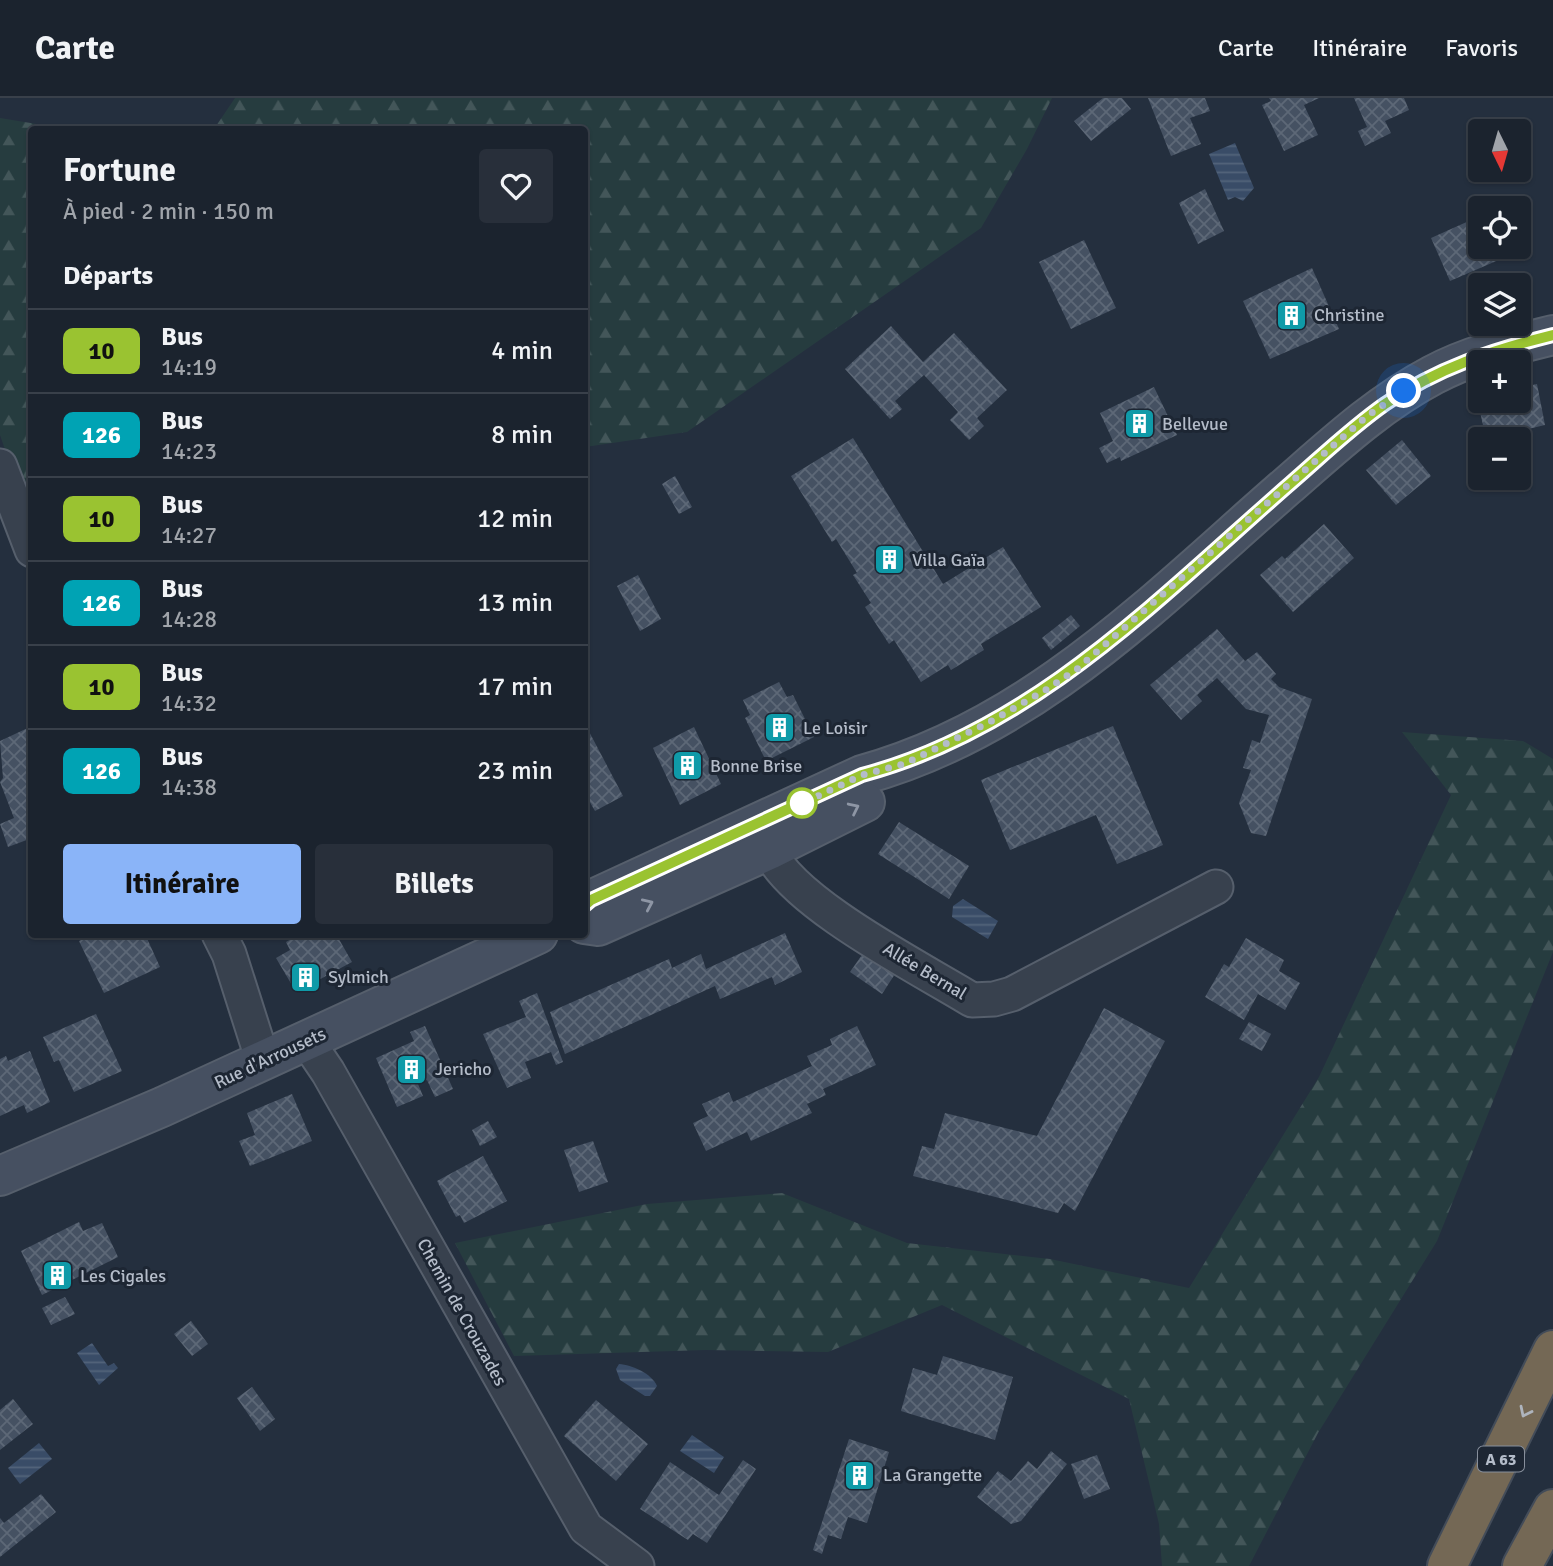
<!DOCTYPE html>
<html lang="fr">
<head>
<meta charset="utf-8">
<style>
	:root { --surface:#1b232e; --page:#282f3a; --text:#f1f3f6; --muted:#a0a4aa; --line:#39404a; --accent:#8ab4f8 }
	body { margin:0; font-family:Signika,sans-serif; background:var(--page); color:var(--text); height:100vh; display:flex; flex-direction:column; font-size:26px; white-space:nowrap }
	* { box-sizing:border-box; margin:0 }
	p { font-size:23px; color:var(--muted) }
	.icon { flex:none; width:38px; height:38px; fill:none; stroke:currentColor; stroke-width:2; stroke-linecap:round; stroke-linejoin:round }
	.map { position:relative; flex:1; overflow:hidden }
	.side { position:absolute; left:28px; top:28px; width:560px; height:812px; display:flex; flex-direction:column; background:var(--surface); border-radius:7px; box-shadow:0 2px 5px #0004,0 0 0 2px var(--line) }
	.side>* { flex:none }
	.badge { padding:0 14px; border-radius:10px; font-size:24px; line-height:46px }
	.needle { width:46px; rotate:175deg }
	.fabs { position:absolute; left:1468px; top:21px; display:grid; gap:14px }
	.fabs a { display:grid; place-items:center; width:63px; height:63px; border-radius:7px; background:var(--surface); box-shadow:0 2px 5px #0004,0 0 0 2px var(--line); font-size:35px }
	.you { position:absolute; width:35px; height:35px; margin:-18px; border:5px solid #fff; border-radius:50%; background:#1a73e8; box-shadow:0 0 0 10px #1a73e833 }
	.map>.badge { position:absolute; translate:-50% -50%; box-shadow:0 0 0 4px #fff }
	h2 { padding:0 35px; font-size:26px; line-height:63px }
	.round { display:grid; place-items:center; flex:none; width:74px; height:74px; border-radius:7px; background:var(--page) }
	.summary { display:flex; align-items:center; justify-content:space-between; height:119px; padding:0 35px }
	h1 { font-size:33px; font-weight:800; line-height:52px }
	.button { display:flex; gap:14px; margin-top:auto; padding:14px 35px }
	.button a { flex:1; height:80px; border-radius:7px; background:var(--accent); color:#111; font-size:28px; font-weight:800; line-height:80px; text-align:center }
	.button a+a { background:var(--page); color:var(--text) }
	ul { padding:0; list-style:none }
	li { display:flex; align-items:center; gap:21px; height:84px; padding:0 35px; border-top:2px solid var(--line) }
	li div { flex:1 }
	li b { display:block; font-size:26px }
	li em { font-style:normal }
	li .badge { min-width:77px; font-weight:700; text-align:center }
	header { display:flex; align-items:center; gap:42px; box-sizing:border-box; height:98px; padding:0 35px; background:var(--surface); border-bottom:2px solid var(--line) }
	header strong { font-size:33px }
	nav { display:flex; gap:38px; margin-inline-start:auto; font-size:24px }
	.map>svg:first-child { display:block }
	.forest { fill:url(#forest-firs) }
	.water { fill:url(#water-rules) }
	.building { fill:url(#building-cross-hatch) }
	.lines { fill:none; stroke-linecap:round; stroke-linejoin:round }
	.minor-casing { stroke:#565f6c; stroke-width:37 }
	.secondary-casing { stroke:#565f6c; stroke-width:42 }
	.motorway-casing { stroke:#434c59; stroke-width:42 }
	.minor { stroke:#38414e; stroke-width:33 }
	.secondary { stroke:#465061; stroke-width:38 }
	.motorway { stroke:#746855; stroke-width:38 }
	.oneway { stroke:#8e96a5 }
	.oneway2 { stroke:#aeb4bd }
	.line-casing { stroke:#fff; stroke-width:16 }
	.line { stroke:#9ac331; stroke-width:10 }
	.walk { stroke:#b4bcc9; stroke-width:7; stroke-dasharray:0 12.6 }
	.stop-dot { fill:#fff; stroke:#9ac331; stroke-width:3.5 }
	.labels { text-anchor:middle; stroke-width:6; stroke-linejoin:round; paint-order:stroke }
	.shield { fill:#1d2633; stroke:#878f9c; stroke-width:2 }
	.shield-label { font-size:16px; font-weight:bold; fill:#b4bcc9 }
	.poi-label { font-size:18px; fill:#b4bcc9; stroke:#1d2633; text-anchor:start }
	.street-label { font-size:18px; fill:#b4bcc9; stroke:#1d2633 }
</style>
</head>
<body>
<header>
<strong>Carte</strong>
<nav><a>Carte</a><a>Itinéraire</a><a>Favoris</a></nav>
</header>
<div class="map">
<svg width="1553" height="1468" viewBox="0 0 1553 1468">
	<defs>
		<pattern id="forest-firs" width="22" height="20" patternUnits="userSpaceOnUse" patternTransform="scale(1.75)"><rect width="22" height="20" fill="#263c3f"/><path d="M5 1l3.5 6h-7zM16 11l3.5 6h-7z" fill="#435659"/></pattern>
		<pattern id="water-rules" width="6" height="5" patternUnits="userSpaceOnUse" patternTransform="scale(1.75)"><rect width="6" height="5" fill="#394c67"/><path d="M0 2.5h6" fill="none" stroke="#53647b"/></pattern>
		<pattern id="building-cross-hatch" width="8" height="8" patternUnits="userSpaceOnUse" patternTransform="scale(1.75)"><rect width="8" height="8" fill="#455162"/><path d="M0 0l8 8M0 8l8-8" fill="none" stroke="#5d6877"/></pattern>
	</defs>
	<rect width="100%" height="100%" fill="#242f3e"/>
	<g class="forest">
		<polygon points="235,0 1052,0 1027,51 981,130 687,334 585,349 584,32 214,31"/>
		<polygon points="0,20 67,31 32,32 31,427 0,337"/>
		<polygon points="1402,634 1523,643 1553,661 1553,854 1437,1143 1318,1335 1249,1468 1162,1468 1159,1426 1129,1301 942,1207 828,1254 706,1252 514,1258 455,1145 647,1106 782,1095 907,1145 1050,1161 1189,1190 1319,979 1451,697"/>
	</g>
	<g class="water">
		<polygon points="1235,45 1254,90 1243,103 1235,99 1228,102 1209,56"/>
		<polygon points="963,801 998,823 988,841 952,819 953,808"/>
		<polygon points="92,1245 108,1268 114,1265 118,1270 99,1287 77,1255"/>
		<path d="M 619,1266 C 632,1267 651,1275 657,1288 L 650,1298 L 645,1298 L 620,1282 L 616,1271 Z"/>
		<polygon points="692,1337 724,1359 714,1375 680,1353"/>
		<polygon points="39,1345 52,1361 20,1386 8,1370"/>
	</g>
	<g class="building">
		<polygon points="1103,0 1122,0 1131,11 1091,43 1074,23"/>
		<polygon points="1148,0 1205,0 1210,13 1190,20 1201,46 1171,58"/>
		<polygon points="1269,0 1319,0 1304,7 1318,37 1284,53 1262,7 1271,3"/>
		<polygon points="1354,0 1404,0 1409,12 1385,23 1391,35 1365,48 1358,33 1367,29"/>
		<polygon points="1205,91 1224,133 1198,146 1179,105"/>
		<polygon points="1480,118 1480,149 1496,149 1501,161 1450,183 1431,140"/>
		<polygon points="1084,142 1116,210 1071,231 1039,164"/>
		<polygon points="1312,170 1339,231 1270,261 1243,203"/>
		<polygon points="891,228 923,264 954,235 1007,292 977,320 984,328 969,342 950,322 958,314 924,277 895,303 902,311 890,321 845,271"/>
		<polygon points="1537,286 1545,327 1486,341 1477,300 1480,299 1480,303 1519,303 1519,290"/>
		<polygon points="1154,289 1177,337 1121,363 1120,359 1107,365 1099,350 1113,343 1100,315"/>
		<polygon points="853,340 943,486 1003,449 1041,509 981,546 984,552 951,572 948,567 921,584 894,542 889,546 865,509 871,505 853,477 857,475 836,441 832,444 791,378"/>
		<polygon points="1402,342 1431,378 1396,407 1366,372"/>
		<polygon points="675,378 692,409 679,416 662,386"/>
		<polygon points="1324,426 1354,460 1293,514 1260,477 1282,458 1285,461"/>
		<polygon points="638,477 661,521 640,533 617,488"/>
		<polygon points="1071,517 1080,528 1051,552 1042,540"/>
		<polygon points="1217,531 1245,563 1257,554 1276,576 1271,581 1279,589 1312,601 1266,738 1251,735 1239,705 1251,672 1243,670 1252,642 1260,645 1269,617 1246,611 1217,580 1197,597 1202,603 1181,622 1150,587"/>
		<polygon points="779,584 787,599 793,597 814,639 766,663 745,620 750,617 743,602"/>
		<polygon points="584,624 623,698 595,713 584,694"/>
		<polygon points="32,628 32,740 8,749 0,726 14,720 0,684 3,680 0,643"/>
		<polygon points="1113,628 1163,747 1117,766 1096,717 1010,752 981,682"/>
		<polygon points="694,629 721,686 680,707 653,650"/>
		<polygon points="899,724 969,768 949,801 878,756"/>
		<polygon points="785,835 802,874 775,887 772,879 720,901 715,888 565,956 550,914 669,861 672,870 701,856 706,871"/>
		<polygon points="93,836 145,836 160,869 104,895 79,843"/>
		<polygon points="300,836 336,836 352,864 296,894 276,860 290,852 286,844"/>
		<polygon points="1246,840 1284,862 1279,873 1300,885 1285,912 1258,896 1244,922 1205,899 1224,866 1229,869"/>
		<polygon points="864,854 895,876 882,896 850,874"/>
		<polygon points="537,895 563,964 556,967 551,954 525,964 531,980 507,990 483,936 526,919 519,903"/>
		<polygon points="1104,910 1165,943 1075,1113 1064,1105 1058,1115 913,1078 922,1048 934,1051 945,1015 1037,1038"/>
		<polygon points="96,916 122,973 74,994 59,962 54,964 43,939"/>
		<polygon points="1249,924 1271,936 1262,953 1239,941"/>
		<polygon points="425,928 453,991 435,999 427,982 418,986 423,998 397,1009 376,960 414,943 410,934"/>
		<polygon points="857,928 876,967 823,991 826,997 807,1006 812,1015 751,1043 747,1034 706,1053 693,1025 708,1018 702,1006 729,994 733,1004 812,968 807,958 832,947 830,941"/>
		<polygon points="30,953 50,1004 27,1015 24,1007 0,1018 0,961 6,958 8,963"/>
		<polygon points="292,996 312,1043 250,1068 239,1043 255,1037 247,1015"/>
		<polygon points="488,1023 497,1039 480,1048 472,1032"/>
		<polygon points="593,1043 608,1084 579,1094 564,1052"/>
		<polygon points="483,1058 507,1103 464,1125 460,1117 456,1119 437,1083"/>
		<polygon points="79,1124 83,1133 102,1125 118,1159 42,1197 21,1153"/>
		<polygon points="65,1199 75,1216 51,1227 42,1210"/>
		<polygon points="191,1223 208,1246 192,1258 174,1236"/>
		<polygon points="943,1258 1013,1279 995,1342 901,1313 913,1270 937,1277"/>
		<polygon points="252,1289 275,1321 260,1333 237,1300"/>
		<polygon points="13,1301 33,1326 0,1352 0,1312"/>
		<polygon points="596,1302 648,1346 616,1383 564,1338"/>
		<polygon points="849,1341 889,1354 867,1425 848,1419 841,1441 828,1437 822,1456 813,1452"/>
		<polygon points="1051,1353 1067,1366 1021,1423 1011,1426 977,1399 998,1373 1011,1383 1028,1363 1037,1371"/>
		<polygon points="1097,1357 1110,1391 1084,1401 1071,1366"/>
		<polygon points="743,1362 756,1371 707,1445 693,1436 688,1442 640,1411 670,1364 719,1397"/>
		<polygon points="41,1396 56,1414 0,1459 0,1420 4,1425"/>
	</g>
	<g class="lines">
		<defs>
			<g id="minor">
				<polyline points="0,368 32,452"/>
				<path d="M 769,752 C 792,805 920,870 972,902 L 994,901 L 1012,896 L 1216,789"/>
				<polyline points="219,836 229,856 263,963"/>
				<polyline points="307,943 328,974 586,1430 637,1468"/>
			</g>
			<g id="secondary">
				<path d="M 584,808 L 591,802 L 862,677 C 1033,630 1156,502 1286,389 C 1333,348 1378,306 1433,277 C 1470,257 1513,247 1553,237"/>
				<polyline points="584,826 598,828 769,752 865,704"/>
				<polyline points="0,1078 162,1009 538,836"/>
			</g>
			<g id="motorway">
				<polyline points="1447,1468 1553,1252"/>
				<polyline points="1522,1468 1553,1411"/>
			</g>
		</defs>
		<use href="#minor" class="minor-casing"/>
		<use href="#secondary" class="secondary-casing"/>
		<use href="#motorway" class="motorway-casing"/>
		<use href="#minor" class="minor"/>
		<use href="#secondary" class="secondary"/>
		<use href="#motorway" class="motorway"/>
	</g>
	<defs><path id="oneway-chevron" d="M-2-3.5L2.5 0L-2 3.5" fill="none" stroke-width="1.6" stroke-linecap="round" stroke-linejoin="round" transform="scale(1.75)"/></defs>
	<g class="oneway">
		<use href="#oneway-chevron" transform="translate(854 710) rotate(-26)"/>
		<use href="#oneway-chevron" transform="translate(648 806) rotate(-24)"/>
	</g>
	<use class="oneway2" href="#oneway-chevron" transform="translate(1525 1314) rotate(116)"/>
	<g class="lines">
		<defs>
			<path id="line" d="M 584,808 L 591,802 L 862,677 C 1035,631 1161,498 1292,384 C 1322,358 1352,329 1385,306 C 1437,270 1493,252 1553,237"/>
		</defs>
		<use href="#line" class="line-casing"/>
		<use href="#line" class="line"/>
		<polyline class="walk" points="802,705 799,707 862,677 904,666 988,625 1044,593 1077,571 1367,318 1404,293"/>
	</g>
	<defs>
		<symbol id="building-square" viewBox="-11 -11 22 22"><rect x="-9" y="-9" width="18" height="18" rx="4" fill="#0f9aa8" stroke="#1d2633"/><path d="M-4-6H4V6H1V3H-1V6H-4ZM-2.5-4.3h1.7v1.8h-1.7ZM.8-4.3h1.7v1.8H.8ZM-2.5-1h1.7V.8h-1.7ZM.8-1h1.7V.8H.8Z" fill="#fff"/></symbol>
	</defs>
	<g fill-rule="evenodd">
		<use href="#building-square" x="1274" y="200" width="35" height="35"/>
		<use href="#building-square" x="1122" y="308" width="35" height="35"/>
		<use href="#building-square" x="872" y="444" width="35" height="35"/>
		<use href="#building-square" x="762" y="612" width="35" height="35"/>
		<use href="#building-square" x="670" y="650" width="35" height="35"/>
		<use href="#building-square" x="288" y="862" width="35" height="35"/>
		<use href="#building-square" x="394" y="954" width="35" height="35"/>
		<use href="#building-square" x="40" y="1160" width="35" height="35"/>
		<use href="#building-square" x="842" y="1360" width="35" height="35"/>
	</g>
	<circle class="stop-dot" cx="802" cy="705" r="14"/>
	<g class="labels">
		<rect class="shield" x="1478" y="1348.5" width="46" height="25" rx="5"/>
		<g class="shield-label">
			<text x="1501" y="1367">A 63</text>
		</g>
		<g class="poi-label">
			<text x="1314" y="223">Christine</text>
			<text x="1162" y="332">Bellevue</text>
			<text x="912" y="468">Villa Gaïa</text>
			<text x="803" y="636">Le Loisir</text>
			<text x="710" y="674">Bonne Brise</text>
			<text x="328" y="885">Sylmich</text>
			<text x="435" y="977">Jericho</text>
			<text x="80" y="1184">Les Cigales</text>
			<text x="883" y="1383">La Grangette</text>
		</g>
		<g class="street-label">
			<text transform="translate(925 873) rotate(31)" y="6">Allée Bernal</text>
			<text transform="translate(270 960) rotate(-25)" y="6">Rue d'Arrousets</text>
			<text transform="translate(462 1214) rotate(61)" y="6">Chemin de Crouzades</text>
		</g>
	</g>
</svg>
<div class="fabs">
<a><svg class="needle" viewBox="-14 -14 28 28"><path d="M0-13l5 13h-10z" fill="#e53935"/><path d="M0 13l5-13h-10z" fill="#a0a4aa"/></svg></a>
<a><svg class="icon" aria-label="locate" viewBox="0 0 24 24"><circle cx="12" cy="12" r="6"/><path d="M12 2v4M12 18v4M2 12h4M18 12h4"/></svg></a>
<a><svg class="icon" aria-label="layers" viewBox="0 0 24 24"><path d="M12 4l9 5-9 5-9-5zM3 14l9 5 9-5"/></svg></a>
<a>+</a>
<a>−</a>
</div>
<div class="you" style="left:1404px;top:293px"></div>
<section class="side">
<div class="summary"><div><h1>Fortune</h1><p>À pied · 2 min · 150 m</p></div><a class="round"><svg class="icon" aria-label="heart" viewBox="0 0 24 24"><path d="M12 20l-8-8c-3-5 5-10 8-4 3-6 11-1 8 4z"/></svg></a></div>
<h2>Départs</h2>
<ul>
<li><span class="badge" style="background:#9ac331;color:#111">10</span><div><b>Bus</b><p>14:19</p></div><em>4 min</em></li>
<li><span class="badge" style="background:#00a3b4;color:#fff">126</span><div><b>Bus</b><p>14:23</p></div><em>8 min</em></li>
<li><span class="badge" style="background:#9ac331;color:#111">10</span><div><b>Bus</b><p>14:27</p></div><em>12 min</em></li>
<li><span class="badge" style="background:#00a3b4;color:#fff">126</span><div><b>Bus</b><p>14:28</p></div><em>13 min</em></li>
<li><span class="badge" style="background:#9ac331;color:#111">10</span><div><b>Bus</b><p>14:32</p></div><em>17 min</em></li>
<li><span class="badge" style="background:#00a3b4;color:#fff">126</span><div><b>Bus</b><p>14:38</p></div><em>23 min</em></li>
</ul>
<div class="button"><a>Itinéraire</a><a>Billets</a></div>
</section>
</div>
</body>
</html>
